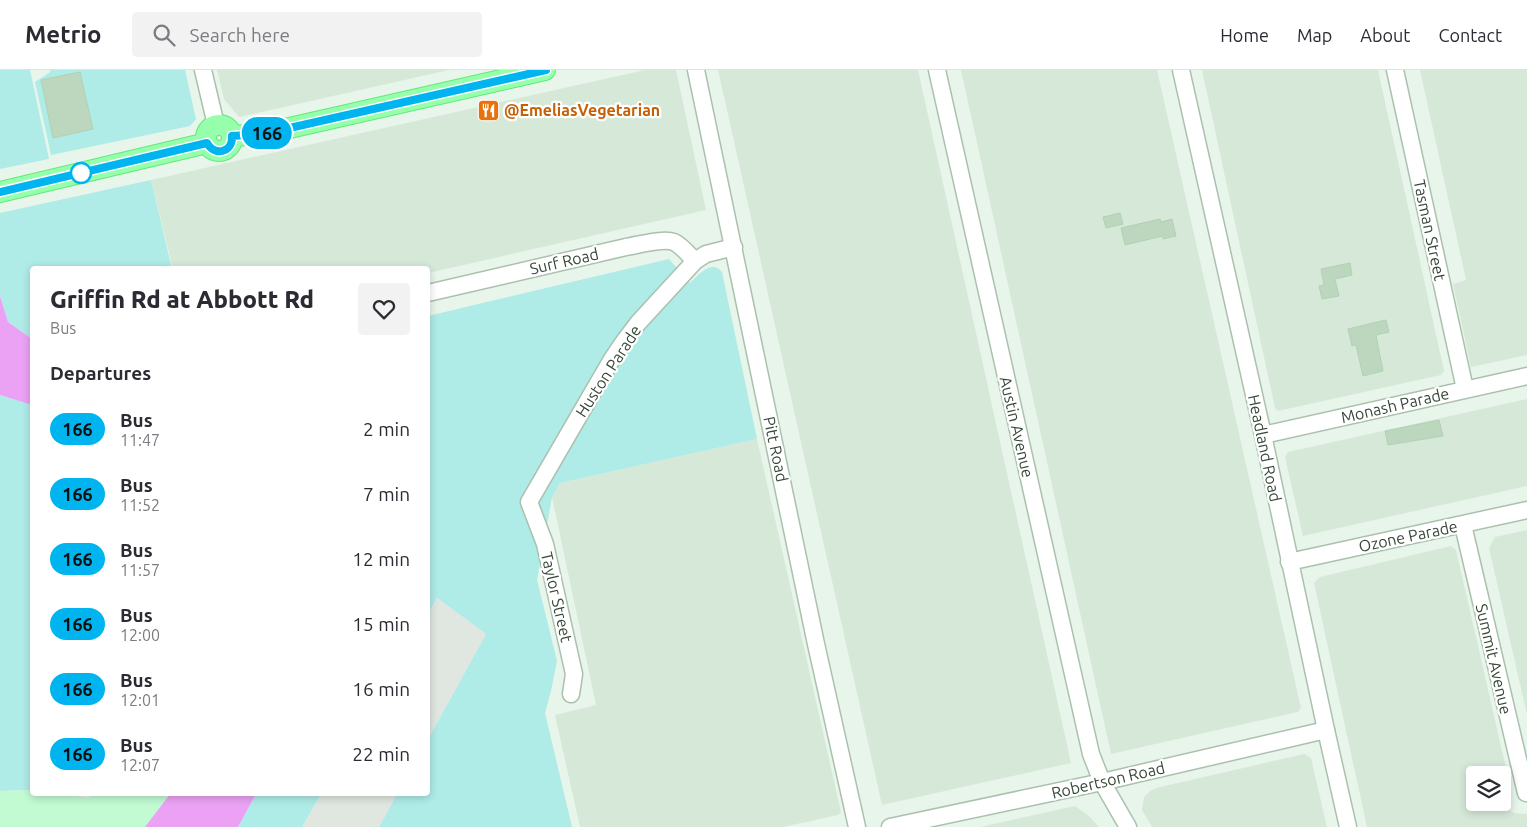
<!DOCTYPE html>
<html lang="en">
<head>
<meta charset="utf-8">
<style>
	:root { --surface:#fff; --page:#f2f2f3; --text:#2b2b33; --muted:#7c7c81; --line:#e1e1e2 }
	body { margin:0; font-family:Ubuntu,sans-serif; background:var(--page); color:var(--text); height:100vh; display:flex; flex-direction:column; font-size:19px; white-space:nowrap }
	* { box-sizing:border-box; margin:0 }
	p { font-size:16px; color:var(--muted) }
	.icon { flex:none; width:28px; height:28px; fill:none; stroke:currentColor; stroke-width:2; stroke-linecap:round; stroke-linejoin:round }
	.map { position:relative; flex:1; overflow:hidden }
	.drawer { position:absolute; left:30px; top:196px; width:400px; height:530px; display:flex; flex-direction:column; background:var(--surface); border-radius:5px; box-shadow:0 2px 8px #0003 }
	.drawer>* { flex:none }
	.badge { padding:0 10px; border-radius:16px; font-size:18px; line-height:32px }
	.fabs { position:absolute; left:1466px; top:696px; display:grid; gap:10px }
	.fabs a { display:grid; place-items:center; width:45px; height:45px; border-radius:5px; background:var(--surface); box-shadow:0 2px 8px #0003; font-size:25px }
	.map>.badge { position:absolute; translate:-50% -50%; box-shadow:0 0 0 2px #fff }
	h2 { padding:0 20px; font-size:19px; line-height:45px }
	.round { display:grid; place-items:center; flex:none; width:52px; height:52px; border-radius:5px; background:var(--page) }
	.overview { display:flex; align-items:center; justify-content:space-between; height:85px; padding:0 20px }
	h1 { font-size:24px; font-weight:800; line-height:38px }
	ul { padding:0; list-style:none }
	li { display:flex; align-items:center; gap:15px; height:65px; padding:0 20px }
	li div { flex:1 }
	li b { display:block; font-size:19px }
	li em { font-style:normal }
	li .badge { min-width:55px; font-weight:700; text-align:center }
	header { display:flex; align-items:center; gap:30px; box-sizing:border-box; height:70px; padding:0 25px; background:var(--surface); border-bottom:1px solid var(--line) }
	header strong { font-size:24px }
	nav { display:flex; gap:28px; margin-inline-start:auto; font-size:18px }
	.search { width:350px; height:45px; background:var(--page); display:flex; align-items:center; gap:12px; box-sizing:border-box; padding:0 18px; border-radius:5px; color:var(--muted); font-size:19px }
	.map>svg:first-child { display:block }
	.residential { fill:#d6e9d9 }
	.green { fill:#afebe7 }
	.sand { fill:#c2fad2 }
	.parking { fill:#e0e6e0 }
	.water { fill:#eba2f4 }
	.building { fill:#bdd7bf; stroke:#afd2b3 }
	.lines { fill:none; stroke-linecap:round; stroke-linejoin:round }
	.minor-casing { stroke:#aac1ad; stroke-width:19 }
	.major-casing { stroke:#61e97a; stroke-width:22 }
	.minor { stroke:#fff; stroke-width:16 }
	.major { stroke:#96ffab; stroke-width:20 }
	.line-casing { stroke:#fff; stroke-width:11 }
	.line { stroke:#00b5ef; stroke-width:8 }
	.stop-dot { fill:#fff; stroke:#00b5ef; stroke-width:2.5 }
	.labels { text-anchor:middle; stroke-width:4.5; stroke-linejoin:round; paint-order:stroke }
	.food-label { font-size:16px; font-weight:bold; fill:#c56008; stroke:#fff; text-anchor:start }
	.street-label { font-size:16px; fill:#364838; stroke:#fff }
</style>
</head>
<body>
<header>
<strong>Metrio</strong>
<div class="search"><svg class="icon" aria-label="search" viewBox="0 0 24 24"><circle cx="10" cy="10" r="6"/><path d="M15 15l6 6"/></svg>Search here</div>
<nav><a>Home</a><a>Map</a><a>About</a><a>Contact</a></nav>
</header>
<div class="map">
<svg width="1527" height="757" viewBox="0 0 1527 757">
	<rect width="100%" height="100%" fill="#e8f5ea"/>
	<g class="residential">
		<polygon points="217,0 449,0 239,47 224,29"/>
		<polygon points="645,0 676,0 706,140 428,203 428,199 173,199 151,110"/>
		<polygon points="718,0 918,0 1071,693 882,735"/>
		<polygon points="961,0 1157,0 1301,638 1298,642 1111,684"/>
		<polygon points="1202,0 1378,0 1444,301 1441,305 1278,341 1275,338"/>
		<polygon points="1420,0 1527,0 1527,285 1471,297 1453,214 1466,210"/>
		<polygon points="1527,329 1527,416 1303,466 1285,387 1288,382"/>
		<polygon points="757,369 841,742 838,745 783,757 580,757 555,645 596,635 552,427 560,413"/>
		<polygon points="1527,460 1527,645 1489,478 1495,467"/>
		<polygon points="1451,476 1456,480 1507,702 1503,706 1502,705 1475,705 1475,732 1503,732 1506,738 1514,743 1527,744 1527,757 1367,757 1314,513 1320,507"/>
		<polygon points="1304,684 1311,688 1327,757 1152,757 1142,740 1144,727 1150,721 1156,718"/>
		<polygon points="1075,736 1089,746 1099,757 980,757"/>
	</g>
	<g class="green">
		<polygon points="0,0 30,0 49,89 0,99"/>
		<polygon points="51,0 185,0 196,49 190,56 51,85 35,12 49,3"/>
		<polygon points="151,110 172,199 32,199 32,269 8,252 0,226 0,143"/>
		<path d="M 669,189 L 690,213 C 699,205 711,189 722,202 L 757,369 L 560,413 L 552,427 L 537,510 L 557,591 L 551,621 L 545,643 L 572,757 L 379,757 L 397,724 L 428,724 L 428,669 L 486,564 L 437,528 L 428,544 L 428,246 Z"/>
		<polygon points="0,325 32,335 32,720 0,721"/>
		<polygon points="256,724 321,724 302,757 238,757"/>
	</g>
	<polygon class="sand" points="32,720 32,724 65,724 88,728 94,724 170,724 145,757 0,757 0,721"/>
	<g class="parking">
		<polygon points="437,528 486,564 428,669 428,544"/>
		<polygon points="321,724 397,724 379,757 302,757"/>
	</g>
	<g class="water">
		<polygon points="0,226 8,252 32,269 32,335 0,325"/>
		<polygon points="170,724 256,724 238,757 145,757"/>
	</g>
	<g class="building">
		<polygon points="80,2 93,59 53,68 41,10"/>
		<polygon points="1120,143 1123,154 1106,158 1103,147"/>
		<polygon points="1160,149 1161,152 1172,149 1176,166 1163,169 1163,166 1125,175 1121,158"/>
		<polygon points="1350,193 1352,205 1335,209 1339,226 1322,229 1319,216 1324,215 1321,199"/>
		<polygon points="1386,250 1389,262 1376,265 1383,301 1363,306 1356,275 1352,276 1348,259"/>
		<polygon points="1439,350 1443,366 1388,375 1385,361"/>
	</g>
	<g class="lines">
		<defs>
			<g id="minor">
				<polyline points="203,0 216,55"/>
				<polyline points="696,0 816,574 857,757"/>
				<polyline points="937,0 1091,684 1102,712 1128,757"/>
				<polyline points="1181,0 1263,365 1326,660 1348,757"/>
				<polyline points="1395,0 1465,319"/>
				<path d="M 428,223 L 626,177 C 638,175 664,168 674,172 C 682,176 689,185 695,191"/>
				<polyline points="1263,365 1527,306"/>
				<polyline points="1463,455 1526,723"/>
				<polyline points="1289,492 1527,440"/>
				<polyline points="571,624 574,604 545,474 529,432 612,289 625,270 638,253 695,191 706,184 734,177"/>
				<polyline points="890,757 1102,712 1326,660"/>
			</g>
			<g id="major">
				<circle cx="219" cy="68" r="13"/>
				<polyline points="232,66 263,64 545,0"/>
				<polyline points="0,122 207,73"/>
			</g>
		</defs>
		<use href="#minor" class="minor-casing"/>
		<use href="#major" class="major-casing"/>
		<use href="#minor" class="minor"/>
		<use href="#major" class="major"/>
	</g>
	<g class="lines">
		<defs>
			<path id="line" d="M 0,122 L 207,73 C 215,87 233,82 232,66 L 263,64 L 546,0"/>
		</defs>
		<use href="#line" class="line-casing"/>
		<use href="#line" class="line"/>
	</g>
	<defs>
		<symbol id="restaurant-square" viewBox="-11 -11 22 22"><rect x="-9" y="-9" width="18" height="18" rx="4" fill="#e8710a" stroke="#fff"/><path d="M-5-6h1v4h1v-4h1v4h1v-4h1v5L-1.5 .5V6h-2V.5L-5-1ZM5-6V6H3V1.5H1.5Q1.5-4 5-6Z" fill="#fff"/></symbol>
	</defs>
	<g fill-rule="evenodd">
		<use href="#restaurant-square" x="476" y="28" width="25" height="25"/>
	</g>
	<circle class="stop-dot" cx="81" cy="103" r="10"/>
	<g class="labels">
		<g class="food-label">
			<text x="504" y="46">@EmeliasVegetarian</text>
		</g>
		<g class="street-label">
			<text transform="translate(1430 160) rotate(78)" y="6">Tasman Street</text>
			<text transform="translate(564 191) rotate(-13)" y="6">Surf Road</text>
			<text transform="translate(608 301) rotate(-57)" y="6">Huston Parade</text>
			<text transform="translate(1395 335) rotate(-13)" y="6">Monash Parade</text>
			<text transform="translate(1017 357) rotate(77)" y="6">Austin Avenue</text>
			<text transform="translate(1265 378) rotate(78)" y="6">Headland Road</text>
			<text transform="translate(776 379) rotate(78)" y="6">Pitt Road</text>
			<text transform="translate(1408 466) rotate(-12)" y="6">Ozone Parade</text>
			<text transform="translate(557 527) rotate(77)" y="6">Taylor Street</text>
			<text transform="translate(1494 589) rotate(77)" y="6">Summit Avenue</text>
			<text transform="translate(1108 710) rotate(-13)" y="6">Robertson Road</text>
		</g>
	</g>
</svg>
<div class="fabs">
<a><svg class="icon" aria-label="layers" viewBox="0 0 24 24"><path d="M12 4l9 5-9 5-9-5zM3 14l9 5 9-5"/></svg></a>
</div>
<b class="badge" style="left:267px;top:63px;background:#00b5ef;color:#111">166</b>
<section class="drawer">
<div class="overview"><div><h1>Griffin Rd at Abbott Rd</h1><p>Bus</p></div><a class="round"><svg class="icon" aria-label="heart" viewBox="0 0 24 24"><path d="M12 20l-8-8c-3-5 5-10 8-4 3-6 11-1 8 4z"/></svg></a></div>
<h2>Departures</h2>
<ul>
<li><span class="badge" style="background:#00b5ef;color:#111">166</span><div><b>Bus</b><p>11:47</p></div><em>2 min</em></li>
<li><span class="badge" style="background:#00b5ef;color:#111">166</span><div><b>Bus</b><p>11:52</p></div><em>7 min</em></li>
<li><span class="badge" style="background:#00b5ef;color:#111">166</span><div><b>Bus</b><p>11:57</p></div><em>12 min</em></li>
<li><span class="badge" style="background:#00b5ef;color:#111">166</span><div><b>Bus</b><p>12:00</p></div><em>15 min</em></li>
<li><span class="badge" style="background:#00b5ef;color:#111">166</span><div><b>Bus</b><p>12:01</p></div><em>16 min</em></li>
<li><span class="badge" style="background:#00b5ef;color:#111">166</span><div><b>Bus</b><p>12:07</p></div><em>22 min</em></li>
</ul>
</section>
</div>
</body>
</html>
